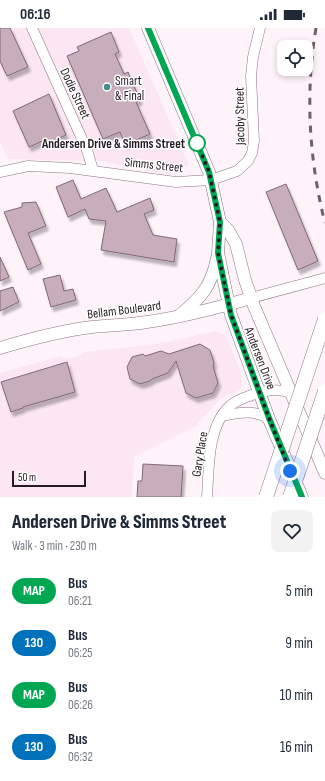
<!DOCTYPE html>
<html lang="en">
<head>
<meta charset="utf-8">
<style>
	:root { --surface:#fff; --page:#f2f2f3; --text:#1f2937; --muted:#747a83 }
	body { margin:0; font-family:"Sofia Sans Condensed",sans-serif; background:var(--page); color:var(--text); height:100vh; display:flex; flex-direction:column; font-size:15px; white-space:nowrap }
	* { box-sizing:border-box; margin:0 }
	p { font-size:13px; color:var(--muted) }
	.icon { flex:none; width:22px; height:22px; fill:none; stroke:currentColor; stroke-width:2; stroke-linecap:round; stroke-linejoin:round }
	.map { position:relative; height:469px; overflow:hidden }
	.side { display:flex; flex-direction:column; background:var(--surface); flex:1 }
	.side>* { flex:none }
	.badge { padding:0 8px; border-radius:13px; font-size:14px; line-height:26px }
	.controls { position:absolute; left:277px; top:12px; display:grid; gap:8px }
	.controls a { display:grid; place-items:center; width:36px; height:36px; border-radius:8px; background:var(--surface); box-shadow:0 2px 6px #0003; font-size:20px }
	.scale { position:absolute; left:12px; bottom:10px; width:74px; box-sizing:border-box; padding-left:4px; border:2px solid #251b21; border-top:0; font-size:11px; line-height:14px; white-space:nowrap; color:#251b21; -webkit-text-stroke:3px #fff; paint-order:stroke }
	.you { position:absolute; width:20px; height:20px; margin:-10px; border:3px solid #fff; border-radius:50%; background:#1a73e8; box-shadow:0 0 0 6px #1a73e833 }
	.map>.badge { position:absolute; translate:-50% -50%; box-shadow:0 0 0 2px #fff }
	.round { display:grid; place-items:center; flex:none; width:42px; height:42px; border-radius:8px; background:var(--page) }
	.headline { display:flex; align-items:center; justify-content:space-between; height:68px; padding:0 12px }
	h1 { font-size:19px; font-weight:800; line-height:30px }
	ul { padding:0; list-style:none }
	li { display:flex; align-items:center; gap:12px; height:52px; padding:0 12px }
	li div { flex:1 }
	li b { display:block; font-size:15px }
	li em { font-style:normal }
	li .badge { min-width:44px; font-weight:700; text-align:center }
	.status { display:flex; justify-content:space-between; align-items:center; height:28px; padding:0 20px; background:var(--surface); direction:ltr }
	.status svg { height:11px; fill:currentColor }
	.map>svg:first-child { display:block }
	.built { fill:#fbe6f2 }
	.building { fill:#c8aebd; stroke:#806876; filter:url(#shadow) }
	.lines { fill:none; stroke-linecap:round; stroke-linejoin:round }
	.minor-casing { stroke:#8b7280; stroke-width:11 }
	.major-casing { stroke:#8b7280; stroke-width:13 }
	.minor { stroke:#fff; stroke-width:10 }
	.major { stroke:#fff; stroke-width:12 }
	.rail { stroke:#6c6268; stroke-width:3; stroke-dasharray:7 7; stroke-linecap:butt }
	.highway-bridge-casing { stroke:#8b7280; stroke-width:15; stroke-linecap:butt }
	.highway-bridge { stroke:#fff; stroke-width:14 }
	.line-casing { stroke:#fff; stroke-width:9 }
	.line { stroke:#00a651; stroke-width:6 }
	.walk { stroke:#251b21; stroke-width:4; stroke-dasharray:0 7.2 }
	.poi-dot { fill:#458d90; stroke:#fff; stroke-width:1.5 }
	.stop-dot { fill:#fff; stroke:#00a651; stroke-width:2 }
	.labels { text-anchor:middle; stroke-width:3; stroke-linejoin:round; paint-order:stroke }
	.poi-label { font-size:13px; fill:#251b21; stroke:#fff; text-anchor:start }
	.street-label { font-size:13px; fill:#251b21; stroke:#fff }
	.stop-label { font-size:13px; font-weight:bold; fill:#251b21; stroke:#fff; text-anchor:end }
</style>
</head>
<body>
<div class="status"><b>06:16</b><svg viewBox="0 0 49 12"><path d="M0 12V9h3v3zM5 12V6h3v6zM10 12V3h3v9zM15 12V0h3v12zM26 1h20v11H26zM47 4h2v5h-2z"/></svg></div>
<div class="map">
<svg width="325" height="469" viewBox="0 0 325 469">
	<defs>
		<filter id="shadow"><feDropShadow dx="2.5" dy="4.5" stdDeviation="1" flood-color="#0004"/></filter>
	</defs>
	<rect width="100%" height="100%" fill="#fef3f9"/>
	<g class="built">
		<polygon points="0,0 129,0 189,137 167,147 100,133 8,131 0,113"/>
		<polygon points="216,303 225,307 228,311 242,349 242,358 239,362 220,371 194,399 134,429 132,469 0,469 0,345 61,328 65,331 80,328 84,324 133,319 167,314"/>
	</g>
	<g class="building">
		<polygon points="0,0 10,0 28,39 7,48 0,33"/>
		<polygon points="111,4 119,24 115,26 124,46 128,44 140,72 136,74 150,106 125,117 120,104 103,111 67,28 79,23 77,19"/>
		<polygon points="49,66 66,107 49,115 47,111 29,119 13,83"/>
		<polygon points="73,152 81,171 106,160 117,184 150,170 154,182 144,186 153,207 177,211 174,234 101,222 106,193 89,191 85,181 68,189 56,159"/>
		<polygon points="286,156 318,233 298,242 266,164"/>
		<polygon points="36,174 46,198 28,205 41,236 28,242 4,184 22,179 22,175"/>
		<polygon points="0,229 9,249 0,253"/>
		<polygon points="60,247 64,263 73,261 76,272 51,279 43,251"/>
		<polygon points="13,259 19,274 0,283 0,263"/>
		<polygon points="200,316 210,322 214,335 213,338 218,355 213,365 196,370 186,365 176,333 168,345 152,351 150,353 140,356 130,351 127,339 132,329 143,326 145,328 161,323 169,326"/>
		<polygon points="67,334 75,364 23,379 23,380 11,384 1,354"/>
		<polygon points="143,436 183,438 181,469 137,469 138,453 142,453"/>
	</g>
	<g class="lines">
		<defs>
			<g id="minor">
				<polyline points="32,0 87,122 93,142"/>
				<polyline points="0,144 28,138 70,140 176,154 211,152 237,143 248,133 252,125 254,113 251,48 253,29 260,0"/>
				<polyline points="251,270 325,250"/>
				<path d="M 222,388 C 238,385 254,381 269,391"/>
				<path d="M 207,469 C 209,442 207,398 230,378 C 236,372 244,370 252,367 C 265,362 277,360 291,365"/>
			</g>
			<g id="major">
				<polyline points="148,0 209,144 220,194 218,225 231,287 269,391 302,469"/>
				<polyline points="220,194 228,202 236,216 245,252 254,278 325,445"/>
				<path d="M 180,287 C 201,270 212,257 217,230"/>
				<path d="M 0,320 C 30,311 60,303 92,299 C 110,297 129,297 147,294 C 182,289 217,280 251,270"/>
			</g>
		</defs>
		<use href="#minor" class="minor-casing"/>
		<use href="#major" class="major-casing"/>
		<use href="#minor" class="minor"/>
		<use href="#major" class="major"/>
		<path class="rail" d="M 316,0 C 305,65 309,132 325,195"/>
		<defs>
			<g id="highway-bridge">
				<polyline points="266,469 325,291"/>
				<polyline points="290,469 325,363"/>
			</g>
		</defs>
		<use href="#highway-bridge" class="highway-bridge-casing"/>
		<use href="#highway-bridge" class="highway-bridge"/>
	</g>
	<g class="lines">
		<defs>
			<polyline id="line" points="148,0 209,144 220,194 218,225 231,287 269,390 302,469"/>
		</defs>
		<use href="#line" class="line-casing"/>
		<use href="#line" class="line"/>
		<polyline class="walk" points="197,115 209,144 220,194 218,225 231,287 269,390 290,443"/>
	</g>
	<circle class="poi-dot" cx="107" cy="59" r="4"/>
	<circle class="stop-dot" cx="197" cy="115" r="8"/>
	<g class="labels">
		<g class="poi-label">
			<text x="115" y="57">Smart<tspan x="115" dy="15">&amp; Final</tspan></text>
		</g>
		<g class="street-label">
			<text transform="translate(76 65) rotate(65)" y="5">Dodie Street</text>
			<text transform="translate(239 88) rotate(-91)" y="5">Jacoby Street</text>
			<text transform="translate(154 136) rotate(6)" y="5">Simms Street</text>
			<text transform="translate(124 281) rotate(-7)" y="5">Bellam Boulevard</text>
			<text transform="translate(261 330) rotate(69)" y="5">Andersen Drive</text>
			<text transform="translate(199 426) rotate(-81)" y="5">Gary Place</text>
		</g>
		<g class="stop-label">
			<text x="185" y="120">Andersen Drive &amp; Simms Street</text>
		</g>
	</g>
</svg>
<div class="controls">
<a><svg class="icon" aria-label="locate" viewBox="0 0 24 24"><circle cx="12" cy="12" r="6"/><path d="M12 2v4M12 18v4M2 12h4M18 12h4"/></svg></a>
</div>
<div class="scale">50 m</div>
<div class="you" style="left:290px;top:443px"></div>
</div>
<section class="side">
<div class="headline"><div><h1>Andersen Drive &amp; Simms Street</h1><p>Walk · 3 min · 230 m</p></div><a class="round"><svg class="icon" aria-label="heart" viewBox="0 0 24 24"><path d="M12 20l-8-8c-3-5 5-10 8-4 3-6 11-1 8 4z"/></svg></a></div>
<ul>
<li><span class="badge" style="background:#00a651;color:#fff">MAP</span><div><b>Bus</b><p>06:21</p></div><em>5 min</em></li>
<li><span class="badge" style="background:#0072bc;color:#fff">130</span><div><b>Bus</b><p>06:25</p></div><em>9 min</em></li>
<li><span class="badge" style="background:#00a651;color:#fff">MAP</span><div><b>Bus</b><p>06:26</p></div><em>10 min</em></li>
<li><span class="badge" style="background:#0072bc;color:#fff">130</span><div><b>Bus</b><p>06:32</p></div><em>16 min</em></li>
</ul>
</section>
</body>
</html>
